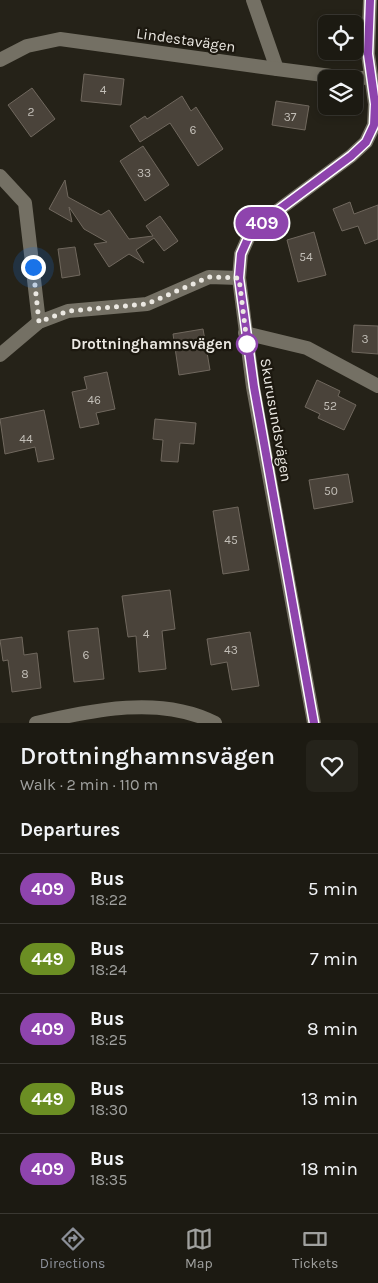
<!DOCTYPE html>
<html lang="en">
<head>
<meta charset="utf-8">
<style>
	:root { --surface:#1c1a12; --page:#25231b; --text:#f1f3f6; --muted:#a0a19f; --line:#3a3832; --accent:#8c9099 }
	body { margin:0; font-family:Karla,sans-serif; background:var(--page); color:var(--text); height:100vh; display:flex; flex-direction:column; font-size:19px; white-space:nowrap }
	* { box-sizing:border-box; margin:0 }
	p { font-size:16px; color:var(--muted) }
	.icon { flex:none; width:28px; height:28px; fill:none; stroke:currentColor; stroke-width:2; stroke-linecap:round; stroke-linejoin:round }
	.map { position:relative; height:723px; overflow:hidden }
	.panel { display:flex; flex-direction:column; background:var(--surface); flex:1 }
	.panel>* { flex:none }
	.badge { padding:0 10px; border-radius:16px; font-size:18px; line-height:32px }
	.tools { position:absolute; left:318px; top:15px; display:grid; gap:10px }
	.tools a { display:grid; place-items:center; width:45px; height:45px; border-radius:8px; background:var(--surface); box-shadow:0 2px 8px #0003,0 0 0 1px var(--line); font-size:25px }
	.you { position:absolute; width:25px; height:25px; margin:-12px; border:4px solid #fff; border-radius:50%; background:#1a73e8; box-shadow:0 0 0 8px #1a73e833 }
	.map>.badge { position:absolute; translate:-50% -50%; box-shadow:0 0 0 2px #fff }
	h2 { padding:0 20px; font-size:19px; line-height:45px }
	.round { display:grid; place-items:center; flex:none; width:52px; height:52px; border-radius:8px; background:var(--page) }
	.head { display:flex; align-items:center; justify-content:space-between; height:85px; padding:0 20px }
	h1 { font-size:24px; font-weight:600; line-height:38px }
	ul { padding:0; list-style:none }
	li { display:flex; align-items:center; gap:15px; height:70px; padding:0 20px; border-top:1px solid var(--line) }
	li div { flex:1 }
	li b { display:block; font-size:19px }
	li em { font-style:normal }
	li .badge { min-width:55px; font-weight:700; text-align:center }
	.tabs { display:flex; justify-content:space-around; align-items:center; height:70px; border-top:1px solid var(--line); background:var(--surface); font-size:14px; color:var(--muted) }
	.tabs a { display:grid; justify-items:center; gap:2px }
	.tabs .active { color:var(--accent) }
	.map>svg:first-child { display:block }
	.building { fill:#4a433a; stroke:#70685e }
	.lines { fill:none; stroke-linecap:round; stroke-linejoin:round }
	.minor { stroke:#747064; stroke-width:14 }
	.tertiary { stroke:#747064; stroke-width:14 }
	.line-casing { stroke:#fff; stroke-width:11 }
	.line { stroke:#8e44ad; stroke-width:8 }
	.walk { stroke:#ebe8e2; stroke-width:5; stroke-dasharray:0 9 }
	.stop-dot { fill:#fff; stroke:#8e44ad; stroke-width:2.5 }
	.labels { text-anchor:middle; stroke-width:4.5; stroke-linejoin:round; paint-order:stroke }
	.number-label { font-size:12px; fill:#c3bfb8 }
	.street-label { font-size:15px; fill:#ebe8e2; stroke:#1c180f }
	.stop-label { font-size:15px; font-weight:bold; fill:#ebe8e2; stroke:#1c180f; text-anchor:end }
</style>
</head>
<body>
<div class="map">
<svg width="378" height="723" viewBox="0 0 378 723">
	<rect width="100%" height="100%" fill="#252218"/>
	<g class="building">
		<polygon points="84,74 124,79 121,105 81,101"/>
		<polygon points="32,88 55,119 31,137 8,105"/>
		<polygon points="182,96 191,111 196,107 223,149 198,166 170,123 140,142 130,126 145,116 147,119"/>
		<polygon points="276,101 309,106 305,130 272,125"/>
		<polygon points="143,146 169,185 145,201 120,161"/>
		<polygon points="65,180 68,197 101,215 109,210 129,239 153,236 146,226 160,216 178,241 164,251 154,238 136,250 144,263 129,254 109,267 94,244 107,242 84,229 69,207 72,222 49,209"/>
		<polygon points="350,202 354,214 378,205 378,239 365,244 358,226 342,231 333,209"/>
		<polygon points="314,232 326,275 298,282 287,240"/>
		<polygon points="75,247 80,275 62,278 58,249"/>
		<polygon points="354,325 378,326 378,354 352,352"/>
		<polygon points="203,329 210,370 179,375 173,334"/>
		<polygon points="107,372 115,409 96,413 99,424 80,428 72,392 87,389 84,377"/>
		<polygon points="317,380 340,391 338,396 356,405 344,430 318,418 320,414 305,407"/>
		<polygon points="44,410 54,459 38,462 35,447 5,454 0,419"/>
		<polygon points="155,419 196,423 194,444 180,443 178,462 161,461 163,440 153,439"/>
		<polygon points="348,474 353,502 314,509 309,480"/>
		<polygon points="238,507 249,570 223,574 213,511"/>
		<polygon points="170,590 175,629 162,631 166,669 139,672 136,636 128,637 122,596"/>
		<polygon points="98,628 104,679 74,682 68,631"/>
		<polygon points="250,632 259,686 232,690 227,662 211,665 207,639"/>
		<polygon points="22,637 24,655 37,653 41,688 12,692 8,660 3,661 0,640"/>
	</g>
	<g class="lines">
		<g class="minor">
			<polyline points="253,0 277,69"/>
			<polyline points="0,60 27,46 60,39 277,69 354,79 371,77"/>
			<polyline points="0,176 25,203 39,322"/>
			<polyline points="245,333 307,348 378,386"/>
			<polyline points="0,355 39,322 68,311 147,304 209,277 239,278"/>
			<path d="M 36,723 C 93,710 161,695 215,723"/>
		</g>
		<polyline class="tertiary" points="314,723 253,387 239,278 241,254 249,236 269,217 351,156 366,142 374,125 375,104 368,54 370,0"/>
	</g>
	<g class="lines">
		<defs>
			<polyline id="line" points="314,723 254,387 239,278 241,254 249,236 269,217 351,156 366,142 374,125 375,104 368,54 370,0"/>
		</defs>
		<use href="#line" class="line-casing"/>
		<use href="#line" class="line"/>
		<polyline class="walk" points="33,267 39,322 68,311 147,304 209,277 239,278 248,351 247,344"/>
	</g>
	<circle class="stop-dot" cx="247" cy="344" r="10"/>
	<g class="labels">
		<g class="number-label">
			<text x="103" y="94">4</text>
			<text x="31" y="116">2</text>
			<text x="290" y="121">37</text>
			<text x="193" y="134">6</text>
			<text x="144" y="177">33</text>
			<text x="306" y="261">54</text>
			<text x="365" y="343">3</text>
			<text x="94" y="404">46</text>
			<text x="330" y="410">52</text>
			<text x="26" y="443">44</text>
			<text x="331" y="495">50</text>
			<text x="231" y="544">45</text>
			<text x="146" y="638">4</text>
			<text x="231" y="654">43</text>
			<text x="86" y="659">6</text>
			<text x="25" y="678">8</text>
		</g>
		<g class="street-label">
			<text transform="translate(186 40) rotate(8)" y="5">Lindestavägen</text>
			<text transform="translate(276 420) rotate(80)" y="5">Skurusundsvägen</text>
		</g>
		<g class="stop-label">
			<text x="232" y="349">Drottninghamnsvägen</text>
		</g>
	</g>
</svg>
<div class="tools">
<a><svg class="icon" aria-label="locate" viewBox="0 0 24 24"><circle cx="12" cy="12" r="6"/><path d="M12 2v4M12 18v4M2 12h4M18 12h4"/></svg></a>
<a><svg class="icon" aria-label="layers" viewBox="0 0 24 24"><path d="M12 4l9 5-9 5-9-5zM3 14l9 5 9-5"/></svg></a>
</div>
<div class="you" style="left:33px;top:267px"></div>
<b class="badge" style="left:262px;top:223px;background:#8e44ad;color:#fff">409</b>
</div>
<section class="panel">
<div class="head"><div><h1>Drottninghamnsvägen</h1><p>Walk · 2 min · 110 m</p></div><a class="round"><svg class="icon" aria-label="heart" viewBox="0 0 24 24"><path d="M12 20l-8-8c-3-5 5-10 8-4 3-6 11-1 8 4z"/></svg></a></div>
<h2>Departures</h2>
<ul>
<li><span class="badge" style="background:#8e44ad;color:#fff">409</span><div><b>Bus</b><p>18:22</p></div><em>5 min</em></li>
<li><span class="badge" style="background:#6b8e23;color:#fff">449</span><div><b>Bus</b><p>18:24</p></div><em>7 min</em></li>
<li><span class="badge" style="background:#8e44ad;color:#fff">409</span><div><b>Bus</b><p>18:25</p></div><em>8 min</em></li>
<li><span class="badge" style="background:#6b8e23;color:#fff">449</span><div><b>Bus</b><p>18:30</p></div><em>13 min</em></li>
<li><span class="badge" style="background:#8e44ad;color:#fff">409</span><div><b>Bus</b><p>18:35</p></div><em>18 min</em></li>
</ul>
</section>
<nav class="tabs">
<a class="active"><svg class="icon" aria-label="directions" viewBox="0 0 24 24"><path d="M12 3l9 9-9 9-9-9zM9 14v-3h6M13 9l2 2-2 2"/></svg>Directions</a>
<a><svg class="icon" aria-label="map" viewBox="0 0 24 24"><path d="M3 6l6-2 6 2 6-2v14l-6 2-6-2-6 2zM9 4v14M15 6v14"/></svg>Map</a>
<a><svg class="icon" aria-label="tickets" viewBox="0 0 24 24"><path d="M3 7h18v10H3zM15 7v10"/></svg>Tickets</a>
</nav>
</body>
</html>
